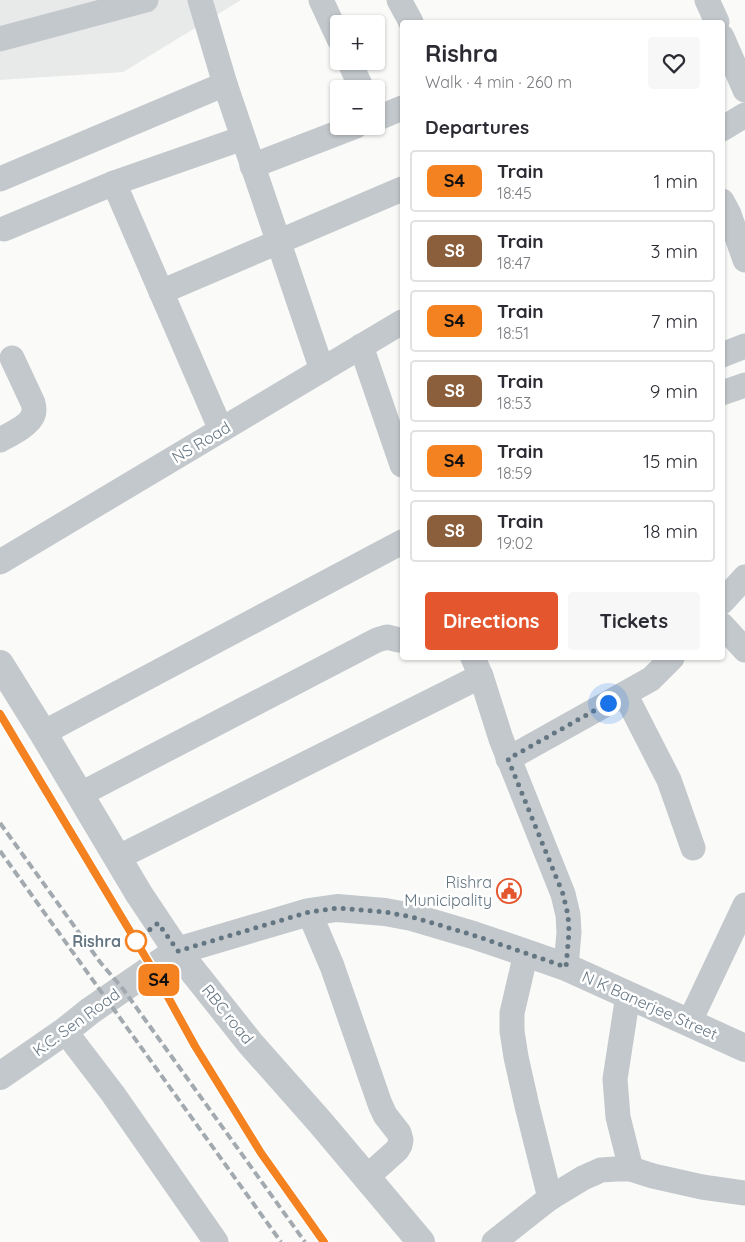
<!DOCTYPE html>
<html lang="en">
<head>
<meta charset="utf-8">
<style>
	:root { --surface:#fff; --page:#f7f7f7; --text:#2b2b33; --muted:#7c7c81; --line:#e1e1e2; --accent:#e4572e }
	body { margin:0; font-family:Quicksand,sans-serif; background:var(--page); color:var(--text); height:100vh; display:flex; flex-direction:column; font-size:19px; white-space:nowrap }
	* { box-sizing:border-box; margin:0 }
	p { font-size:16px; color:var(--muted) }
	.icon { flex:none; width:28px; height:28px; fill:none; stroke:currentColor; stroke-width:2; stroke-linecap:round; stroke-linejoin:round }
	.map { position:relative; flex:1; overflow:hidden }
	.sheet { position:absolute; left:400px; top:20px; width:325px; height:640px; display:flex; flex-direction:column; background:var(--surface); border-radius:5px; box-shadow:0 1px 4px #0004 }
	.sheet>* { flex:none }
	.badge { padding:0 10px; border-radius:8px; font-size:18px; line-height:32px }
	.tools { position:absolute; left:330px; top:15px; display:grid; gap:10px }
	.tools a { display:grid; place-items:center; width:55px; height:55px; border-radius:5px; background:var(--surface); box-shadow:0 1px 4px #0004; font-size:25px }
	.you { position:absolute; width:25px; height:25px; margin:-12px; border:4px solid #fff; border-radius:50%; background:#1a73e8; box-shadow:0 0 0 8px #1a73e833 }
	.map>.badge { position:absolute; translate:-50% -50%; box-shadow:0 0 0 2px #fff }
	h2 { padding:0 25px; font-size:19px; line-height:45px }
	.round { display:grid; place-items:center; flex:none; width:52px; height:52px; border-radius:5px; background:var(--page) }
	.headline { display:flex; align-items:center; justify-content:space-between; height:85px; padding:0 25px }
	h1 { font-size:24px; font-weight:800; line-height:38px }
	.action { display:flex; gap:10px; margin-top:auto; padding:10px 25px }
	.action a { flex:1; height:58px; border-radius:5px; background:var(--accent); color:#fff; font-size:20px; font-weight:800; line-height:58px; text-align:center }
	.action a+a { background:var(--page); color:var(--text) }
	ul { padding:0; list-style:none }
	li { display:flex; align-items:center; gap:15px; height:62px; margin:0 10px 8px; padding:0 15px; border:2px solid var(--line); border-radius:5px }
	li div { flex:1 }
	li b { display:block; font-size:19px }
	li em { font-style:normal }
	li .badge { min-width:55px; font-weight:700; text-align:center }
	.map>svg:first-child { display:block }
	.built { fill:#e8e9e9 }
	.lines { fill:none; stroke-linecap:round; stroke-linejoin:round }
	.minor { stroke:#c3c8cc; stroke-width:25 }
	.tertiary { stroke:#c3c8cc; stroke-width:28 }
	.rail { stroke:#a2aab0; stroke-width:4; stroke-dasharray:8 4; stroke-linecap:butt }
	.line-casing { stroke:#fff; stroke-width:11 }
	.line { stroke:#f58220; stroke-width:8 }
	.walk { stroke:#657683; stroke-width:5; stroke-dasharray:0 9 }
	.stop-dot { fill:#fff; stroke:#f58220; stroke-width:2.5 }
	.labels { text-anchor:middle; stroke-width:5; stroke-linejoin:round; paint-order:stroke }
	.street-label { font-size:16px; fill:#657683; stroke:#fff }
	.poi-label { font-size:16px; fill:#657683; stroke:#fff; text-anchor:end }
	.stop-label { font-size:16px; font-weight:bold; fill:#657683; stroke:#fff; text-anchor:end }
</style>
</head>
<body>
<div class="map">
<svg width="745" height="1242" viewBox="0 0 745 1242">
	<rect width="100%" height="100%" fill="#fafaf8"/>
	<polygon class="built" points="0,0 241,0 123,72 0,80"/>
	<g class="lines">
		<g class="minor">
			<polyline points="200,0 225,84 322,370"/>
			<polyline points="321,0 339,39"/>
			<polyline points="399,0 411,22"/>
			<polyline points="707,0 717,22"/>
			<polyline points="722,37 745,90"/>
			<polyline points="0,39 146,0"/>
			<polyline points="349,61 362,89"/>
			<polyline points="376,119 402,108"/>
			<polyline points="722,129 745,115"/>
			<polyline points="252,166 356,126"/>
			<polyline points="0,179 225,84"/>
			<polyline points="114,183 221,430"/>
			<polyline points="722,201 729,214 745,260"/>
			<polyline points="4,229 114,183 243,138"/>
			<polyline points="161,292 402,189"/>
			<polyline points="361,346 402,465"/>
			<polyline points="722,355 745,346"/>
			<polyline points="722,393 745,385"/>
			<path d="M 0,440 C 9,435 30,425 33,415 C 35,411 34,407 33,403 L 12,358"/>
			<polyline points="0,562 402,322"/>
			<polyline points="722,602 745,577"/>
			<polyline points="722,625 745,650"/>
			<polyline points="473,658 481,676 501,739 563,894 568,915 569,932 566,967"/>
			<polyline points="625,694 669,780 693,848"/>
			<polyline points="43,733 402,542"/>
			<polyline points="508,759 651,679 672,658"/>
			<polyline points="79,795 377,640 387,637 399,640 402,640"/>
			<polyline points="117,858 481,676"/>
			<polyline points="309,912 332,966 380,1104 385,1115 399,1133 401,1140 400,1145 397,1150 367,1177"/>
			<polyline points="526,953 512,1013 512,1031 516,1057 527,1106 550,1198"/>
			<polyline points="628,995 615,1079 618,1117 631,1169"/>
			<polyline points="689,1023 745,905"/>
			<polyline points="65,1031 113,1094 216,1242"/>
			<polyline points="494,1242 550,1198 583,1178 601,1170 616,1169 631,1169 653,1176 702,1187 745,1193"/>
		</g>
		<g class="tertiary">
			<polyline points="0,664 43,733 139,894 177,951 250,1043 320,1122 421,1242"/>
			<polyline points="0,1076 65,1031 90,1011 177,951 309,912 337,908 385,912 412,917 473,935 526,953 566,967 745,1048"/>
		</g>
		<g class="rail">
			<polyline points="0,714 152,968 195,1046 261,1153 324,1242"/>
			<polyline points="0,823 100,962 123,989 305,1242"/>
			<polyline points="0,851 281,1242"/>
		</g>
	</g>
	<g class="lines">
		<defs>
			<polyline id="line" points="0,714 152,968 195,1046 261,1153 324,1242"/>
		</defs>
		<use href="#line" class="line-casing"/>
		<use href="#line" class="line"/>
		<polyline class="walk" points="136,941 158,923 178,951 309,912 337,908 385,912 412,917 473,935 566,967 569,932 568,915 563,894 508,759 608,703"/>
	</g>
	<defs>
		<symbol id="civic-ring" viewBox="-11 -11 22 22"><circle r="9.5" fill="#fff" stroke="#e4572e" stroke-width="1.5"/><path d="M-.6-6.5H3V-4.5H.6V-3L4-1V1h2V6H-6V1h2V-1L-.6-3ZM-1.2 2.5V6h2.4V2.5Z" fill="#e4572e"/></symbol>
	</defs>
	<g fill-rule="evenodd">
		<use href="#civic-ring" x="495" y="877" width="28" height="28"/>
	</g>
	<circle class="stop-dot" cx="136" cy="941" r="10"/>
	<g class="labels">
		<g class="street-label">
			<text transform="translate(201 442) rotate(-31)" y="6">NS Road</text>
			<text transform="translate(650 1005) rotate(24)" y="6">N K Banerjee Street</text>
			<text transform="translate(228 1014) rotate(51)" y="6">RBC road</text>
			<text transform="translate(76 1022) rotate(-36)" y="6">K.C. Sen Road</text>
		</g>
		<g class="poi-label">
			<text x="492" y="888">Rishra<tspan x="492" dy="18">Municipality</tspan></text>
		</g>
		<g class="stop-label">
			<text x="121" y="947">Rishra</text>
		</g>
	</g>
</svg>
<div class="tools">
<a>+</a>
<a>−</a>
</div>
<div class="you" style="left:608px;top:703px"></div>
<b class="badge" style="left:159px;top:980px;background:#f58220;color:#111">S4</b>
<section class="sheet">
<div class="headline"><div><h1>Rishra</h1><p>Walk · 4 min · 260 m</p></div><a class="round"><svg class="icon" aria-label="heart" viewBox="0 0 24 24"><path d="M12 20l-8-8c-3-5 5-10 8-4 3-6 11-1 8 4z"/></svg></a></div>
<h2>Departures</h2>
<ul>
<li><span class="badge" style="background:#f58220;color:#111">S4</span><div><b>Train</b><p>18:45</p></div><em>1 min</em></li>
<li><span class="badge" style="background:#8b5e3c;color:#fff">S8</span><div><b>Train</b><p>18:47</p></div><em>3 min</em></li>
<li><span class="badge" style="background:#f58220;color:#111">S4</span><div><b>Train</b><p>18:51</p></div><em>7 min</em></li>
<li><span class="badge" style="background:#8b5e3c;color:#fff">S8</span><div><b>Train</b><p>18:53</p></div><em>9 min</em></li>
<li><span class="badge" style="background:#f58220;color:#111">S4</span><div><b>Train</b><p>18:59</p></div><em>15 min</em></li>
<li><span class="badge" style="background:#8b5e3c;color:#fff">S8</span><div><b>Train</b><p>19:02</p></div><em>18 min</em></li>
</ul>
<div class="action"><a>Directions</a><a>Tickets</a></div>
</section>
</div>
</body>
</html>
